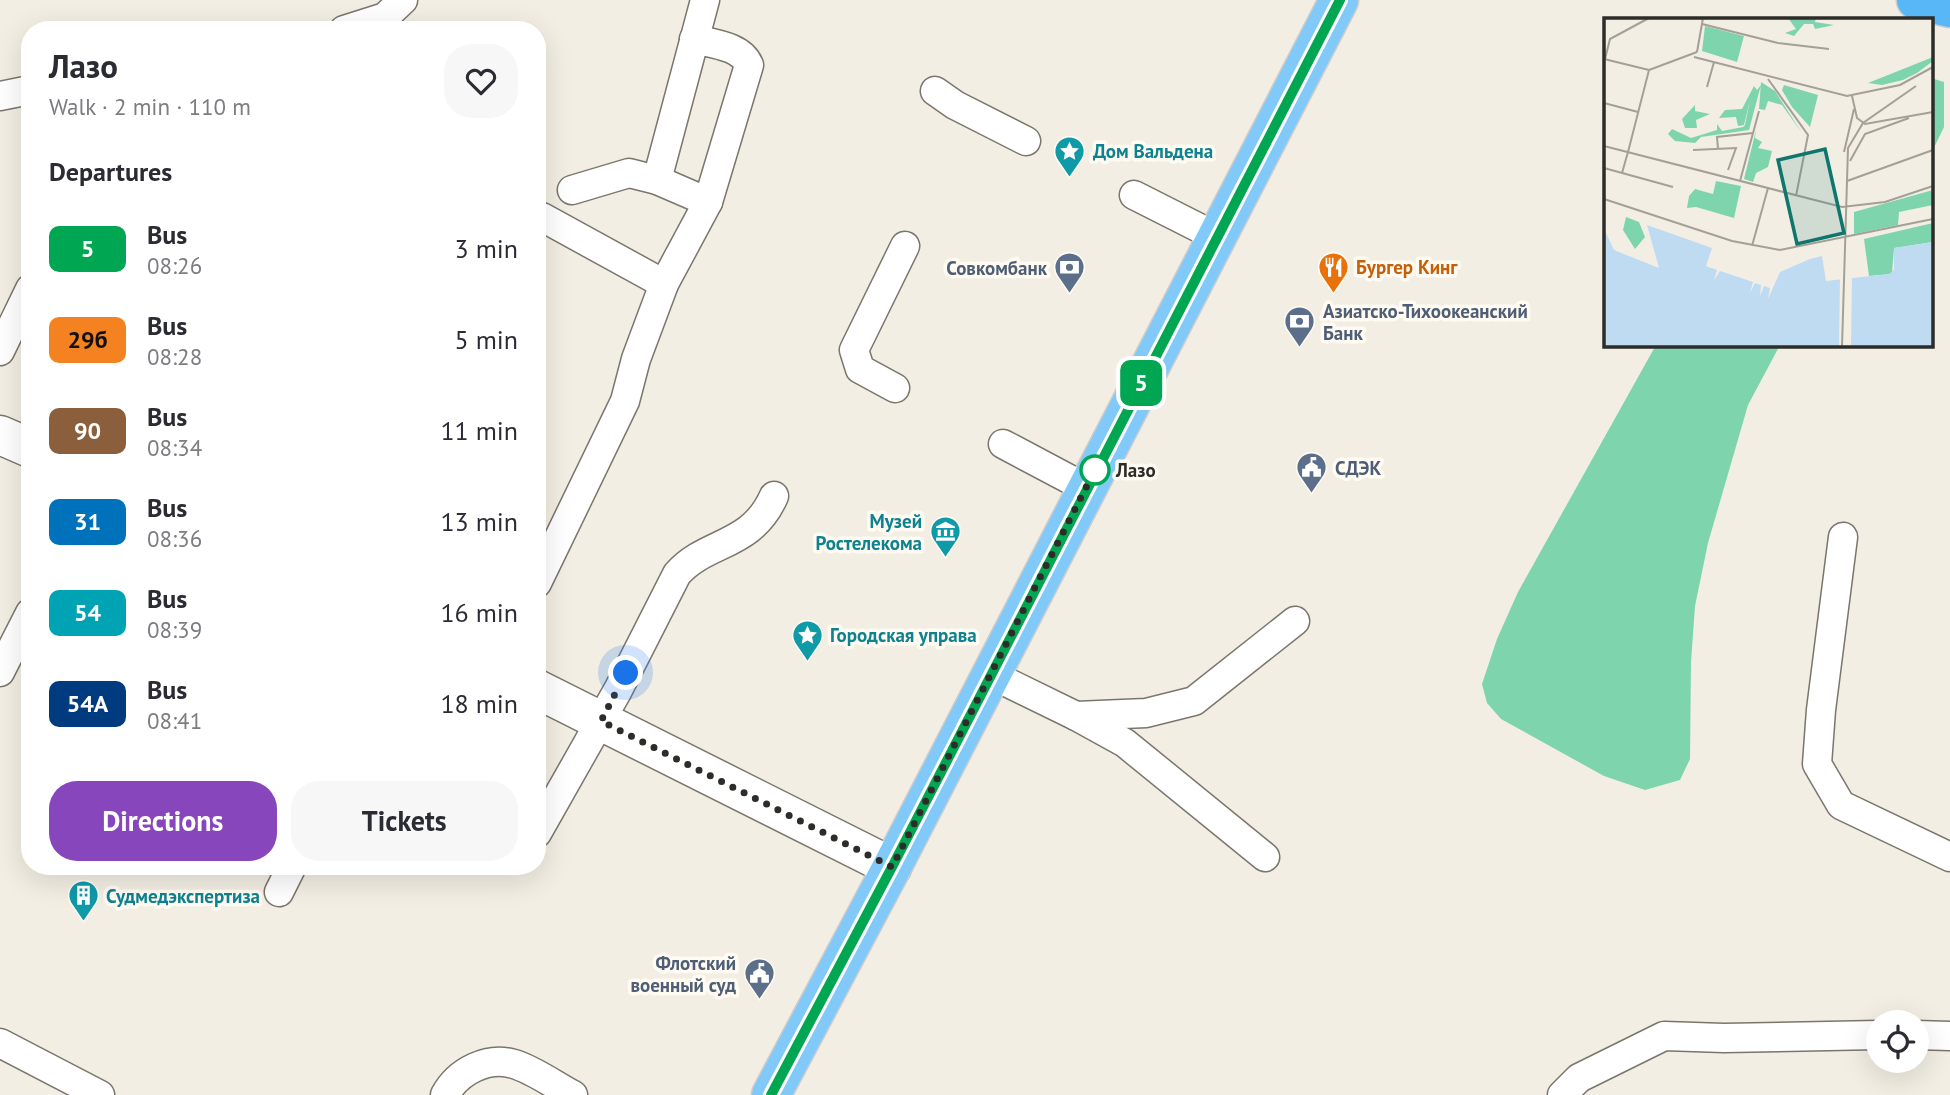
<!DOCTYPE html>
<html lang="en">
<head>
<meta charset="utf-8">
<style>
	:root { --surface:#fff; --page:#f7f7f7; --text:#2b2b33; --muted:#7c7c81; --accent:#8746bb }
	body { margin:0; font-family:"PT Sans",sans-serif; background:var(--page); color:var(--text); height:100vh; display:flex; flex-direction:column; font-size:26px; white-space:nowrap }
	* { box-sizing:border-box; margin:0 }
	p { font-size:23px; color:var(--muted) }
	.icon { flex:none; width:38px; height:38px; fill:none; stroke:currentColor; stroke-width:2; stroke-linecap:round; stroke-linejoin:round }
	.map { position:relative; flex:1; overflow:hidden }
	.details { position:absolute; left:21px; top:21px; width:525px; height:854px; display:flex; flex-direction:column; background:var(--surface); border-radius:28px; box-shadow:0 7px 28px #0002 }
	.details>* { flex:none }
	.badge { padding:0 14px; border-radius:10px; font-size:24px; line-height:46px }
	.buttons { position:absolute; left:1866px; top:1010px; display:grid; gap:14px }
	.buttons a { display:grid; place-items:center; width:63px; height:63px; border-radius:50%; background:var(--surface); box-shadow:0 7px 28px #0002; font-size:35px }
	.you { position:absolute; width:35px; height:35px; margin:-18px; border:5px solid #fff; border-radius:50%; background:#1a73e8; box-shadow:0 0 0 10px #1a73e833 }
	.map>.badge { position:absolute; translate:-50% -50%; box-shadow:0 0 0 4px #fff }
	h2 { padding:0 28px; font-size:26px; line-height:63px }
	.round { display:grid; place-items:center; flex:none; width:74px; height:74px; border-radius:28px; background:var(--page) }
	.headline { display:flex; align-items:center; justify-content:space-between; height:119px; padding:0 28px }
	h1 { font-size:33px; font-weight:800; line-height:52px }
	.cta { display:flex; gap:14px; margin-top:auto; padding:14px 28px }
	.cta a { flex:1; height:80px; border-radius:28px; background:var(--accent); color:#fff; font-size:28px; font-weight:800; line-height:80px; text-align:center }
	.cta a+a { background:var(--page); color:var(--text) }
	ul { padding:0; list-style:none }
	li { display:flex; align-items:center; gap:21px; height:91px; padding:0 28px }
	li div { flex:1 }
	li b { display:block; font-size:26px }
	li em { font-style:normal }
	li .badge { min-width:77px; font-weight:700; text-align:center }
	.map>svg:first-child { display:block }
	.green { fill:#7ed5ad }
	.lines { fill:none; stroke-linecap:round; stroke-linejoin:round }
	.service-casing { stroke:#7a766d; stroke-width:31 }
	.secondary-casing { stroke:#7a766d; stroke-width:41 }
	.primary-casing { stroke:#cdcccb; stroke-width:41 }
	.trunk-casing { stroke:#cdcccb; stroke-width:41 }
	.service { stroke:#fff; stroke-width:28 }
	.secondary { stroke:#fff; stroke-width:38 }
	.primary { stroke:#81c9f9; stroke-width:38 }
	.trunk { stroke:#57b7f7; stroke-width:38 }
	.line-casing { stroke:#fff; stroke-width:16 }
	.line { stroke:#00a651; stroke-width:10 }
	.walk { stroke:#2d2c28; stroke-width:7; stroke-dasharray:0 12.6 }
	.stop-dot { fill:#fff; stroke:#00a651; stroke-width:3.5 }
	.labels { text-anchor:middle; stroke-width:7; stroke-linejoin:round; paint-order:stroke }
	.culture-label { font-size:19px; font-weight:bold; fill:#0d838f; stroke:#fffbf3; text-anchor:start }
	.food-label { font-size:19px; font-weight:bold; fill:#c56008; stroke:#fffbf3; text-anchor:start }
	.service-label { font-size:19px; font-weight:bold; fill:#4e5e75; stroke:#fffbf3; text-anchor:end }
	.stop-label { font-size:19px; font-weight:bold; fill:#2d2c28; stroke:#fffbf3; text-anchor:start }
	.inset-road { fill:none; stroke:#a3a098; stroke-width:2 }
	.view { fill:#0f766e; fill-opacity:0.15; stroke:#0f766e; stroke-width:3.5 }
	.inset-edge { fill:none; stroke:#2d2c28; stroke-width:3.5 }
</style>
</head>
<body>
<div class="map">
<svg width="1950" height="1095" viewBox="0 0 1950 1095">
	<rect width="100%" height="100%" fill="#f2eee3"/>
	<g class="green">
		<polygon points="1931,78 1944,82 1944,127 1931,154"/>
		<polygon points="1656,345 1780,345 1748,405 1708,543 1695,606 1691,662 1690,759 1680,780 1645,790 1604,776 1501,719 1487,703 1482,684 1497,639 1518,592"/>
	</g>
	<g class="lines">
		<defs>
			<g id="service">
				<polyline points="344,30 385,17 403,0"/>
				<polyline points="935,91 955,105 1026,141"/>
				<polyline points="0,96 30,90"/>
				<polyline points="657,180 705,0"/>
				<polyline points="572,190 629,173 657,180 708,202"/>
				<polyline points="1134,195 1217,237"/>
				<polyline points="542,217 664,284"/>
				<polyline points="0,351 30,289"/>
				<polyline points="895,388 860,369 854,350 905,246"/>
				<polyline points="1003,444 1086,488"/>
				<polyline points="1843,537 1821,710 1817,764 1841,805 1950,857"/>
				<path d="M 537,583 L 625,401 L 636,359 L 664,284 L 708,202 L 749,65 C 741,46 714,44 694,39"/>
				<polyline points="0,672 30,613"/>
				<polyline points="990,674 1076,716 1146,713 1194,701 1295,621"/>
				<polyline points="1076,716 1125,743 1265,857"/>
				<path d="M 537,833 L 618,690 L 677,574 C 707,540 751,548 774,496"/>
				<polyline points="279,892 292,866"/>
				<polyline points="1916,1035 1950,1036"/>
				<polyline points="0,1043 100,1095"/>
				<path d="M 445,1095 C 458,1071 488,1056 514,1064 C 534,1070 554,1085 573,1095"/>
				<polyline points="1562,1095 1579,1078 1664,1036 1724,1038 1878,1035"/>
			</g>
			<g id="secondary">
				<polyline points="0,435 30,448"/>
				<polyline points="537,689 892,867"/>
			</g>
			<polyline id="primary" points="771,1095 892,867 1339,0"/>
			<polyline id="trunk" points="1916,0 1950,8"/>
		</defs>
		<use href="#service" class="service-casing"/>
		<use href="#secondary" class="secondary-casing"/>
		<use href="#primary" class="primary-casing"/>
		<use href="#trunk" class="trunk-casing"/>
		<use href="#service" class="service"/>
		<use href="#secondary" class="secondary"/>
		<use href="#primary" class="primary"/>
		<use href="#trunk" class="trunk"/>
	</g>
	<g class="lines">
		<defs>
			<polyline id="line" points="771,1095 892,867 1340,0"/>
		</defs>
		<use href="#line" class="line-casing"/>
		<use href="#line" class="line"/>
		<polyline class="walk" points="626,673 601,721 892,867 1095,470"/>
	</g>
	<defs>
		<symbol id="sight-pin" viewBox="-11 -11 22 30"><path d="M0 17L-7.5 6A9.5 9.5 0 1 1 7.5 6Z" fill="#0f9aa8" stroke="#fffbf3"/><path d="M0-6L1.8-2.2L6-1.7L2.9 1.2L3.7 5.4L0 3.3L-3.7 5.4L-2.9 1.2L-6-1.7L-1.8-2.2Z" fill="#fff"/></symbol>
		<symbol id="restaurant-pin" viewBox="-11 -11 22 30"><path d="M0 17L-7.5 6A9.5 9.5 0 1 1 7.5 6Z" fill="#e8710a" stroke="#fffbf3"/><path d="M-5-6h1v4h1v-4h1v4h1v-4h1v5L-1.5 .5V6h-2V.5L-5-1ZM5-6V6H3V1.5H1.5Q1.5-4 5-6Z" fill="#fff"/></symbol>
		<symbol id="bank-pin" viewBox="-11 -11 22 30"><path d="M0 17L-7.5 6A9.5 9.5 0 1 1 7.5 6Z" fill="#5c6f8a" stroke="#fffbf3"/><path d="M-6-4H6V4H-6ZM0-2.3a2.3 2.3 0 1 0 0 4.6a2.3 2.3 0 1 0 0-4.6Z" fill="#fff"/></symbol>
		<symbol id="civic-pin" viewBox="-11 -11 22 30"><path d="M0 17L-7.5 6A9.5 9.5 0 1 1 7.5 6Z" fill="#5c6f8a" stroke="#fffbf3"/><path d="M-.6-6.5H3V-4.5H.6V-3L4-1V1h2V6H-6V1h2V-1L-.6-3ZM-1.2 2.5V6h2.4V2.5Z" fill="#fff"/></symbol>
		<symbol id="museum-pin" viewBox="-11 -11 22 30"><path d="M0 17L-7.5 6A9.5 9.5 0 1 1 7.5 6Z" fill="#0f9aa8" stroke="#fffbf3"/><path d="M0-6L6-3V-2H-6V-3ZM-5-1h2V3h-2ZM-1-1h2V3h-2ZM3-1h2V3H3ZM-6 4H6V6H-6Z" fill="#fff"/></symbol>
		<symbol id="building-pin" viewBox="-11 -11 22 30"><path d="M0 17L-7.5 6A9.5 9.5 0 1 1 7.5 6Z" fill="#0f9aa8" stroke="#fffbf3"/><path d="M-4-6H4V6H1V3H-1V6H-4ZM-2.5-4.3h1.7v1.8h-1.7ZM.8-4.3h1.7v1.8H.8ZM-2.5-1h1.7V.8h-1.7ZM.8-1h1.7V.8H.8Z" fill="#fff"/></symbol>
	</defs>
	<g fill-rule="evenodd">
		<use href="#sight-pin" x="1052" y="134" width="35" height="47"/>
		<use href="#restaurant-pin" x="1316" y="250" width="35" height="47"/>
		<use href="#bank-pin" x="1052" y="250" width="35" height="47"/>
		<use href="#bank-pin" x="1282" y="304" width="35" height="47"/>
		<use href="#civic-pin" x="1294" y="450" width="35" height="47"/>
		<use href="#museum-pin" x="928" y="514" width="35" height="47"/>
		<use href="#sight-pin" x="790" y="618" width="35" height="47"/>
		<use href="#building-pin" x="66" y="878" width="35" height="47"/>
		<use href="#civic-pin" x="742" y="956" width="35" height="47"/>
	</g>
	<circle class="stop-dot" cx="1095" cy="470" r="14"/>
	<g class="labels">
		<g class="culture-label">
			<text x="1093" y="158">Дом Вальдена</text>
			<text x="922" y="528" text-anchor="end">Музей<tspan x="922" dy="22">Ростелекома</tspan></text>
			<text x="830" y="642">Городская управа</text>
			<text x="106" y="903">Судмедэкспертиза</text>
		</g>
		<g class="food-label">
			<text x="1356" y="274">Бургер Кинг</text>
		</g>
		<g class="service-label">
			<text x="1047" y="275">Совкомбанк</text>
			<text x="1323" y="318" text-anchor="start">Азиатско-Тихоокеанский<tspan x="1323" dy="22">Банк</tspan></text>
			<text x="1335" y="475" text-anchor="start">СДЭК</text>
			<text x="736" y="970">Флотский<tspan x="736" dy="22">военный суд</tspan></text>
		</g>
		<g class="stop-label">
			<text x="1116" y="477">Лазо</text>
		</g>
	</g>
	<g transform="translate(1604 18)">
		<rect width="329" height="329" fill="#f2eee3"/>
		<path d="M 184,0 L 212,0 L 211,4 L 230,7 L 211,11 L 209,6 L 200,6 L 190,18 L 181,15 L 192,11 ZM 101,8 L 140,18 L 133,44 L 98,33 ZM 329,39 L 329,43 L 313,55 L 299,62 L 278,67 L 264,65 ZM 157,64 L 171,73 L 198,115 L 178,87 L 164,83 L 161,92 L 155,91 ZM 157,67 L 145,112 L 97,119 L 91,125 L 71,123 L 64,116 L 68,111 L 87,120 L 113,112 L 113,106 L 118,113 L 139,109 L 141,107 L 146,82 L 140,107 L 134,108 L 132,99 L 115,100 L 121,92 L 138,91 L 150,68 L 153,72 ZM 180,67 L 214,77 L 206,109 L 188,89 L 178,72 ZM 91,87 L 91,93 L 106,96 L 92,102 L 93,110 L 81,110 L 78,101 ZM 152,112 L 151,120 L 158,124 L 154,130 L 168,133 L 164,149 L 152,155 L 149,164 L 140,161 ZM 112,163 L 137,168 L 130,200 L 92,189 L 83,190 L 85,178 L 91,171 L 109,176 ZM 329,172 L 329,187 L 295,194 L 294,207 L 250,216 L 250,194 ZM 22,199 L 35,204 L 41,219 L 31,231 L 19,212 ZM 329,205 L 329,224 L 290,230 L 288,256 L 265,258 L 260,221 Z" fill="#7ed5ad"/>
		<path d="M 43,207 L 108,230 L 102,248 L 113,252 L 110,262 L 116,253 L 149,264 L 146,275 L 151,265 L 157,267 L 156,278 L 160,268 L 166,270 L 164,281 L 176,254 L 206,241 L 218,238 L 222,263 L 285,256 L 290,252 L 290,230 L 329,224 L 329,329 L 0,329 L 0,211 L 10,232 L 55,250 Z" fill="#bfdbf2"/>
		<path d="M 248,256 L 247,329 L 235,329 L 236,258 Z" fill="#f2eee3"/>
		<path class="inset-road" d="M 98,6 L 174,25 L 225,31M 93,34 L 99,0M 90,39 L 243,78 L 296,67 L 329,49M 0,41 L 45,52M 1,41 L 6,21 L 45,0M 45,52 L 93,34M 164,61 L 204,117 L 192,178M 103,69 L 110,44M 248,78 L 253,100 L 261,106 L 329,94M 0,85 L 34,94M 0,128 L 238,189 L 281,184 L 329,168M 114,131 L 113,119 L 149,115M 89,132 L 132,130 L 124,152M 24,134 L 45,52M 240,134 L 250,91M 246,143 L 261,116 L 305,100M 0,150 L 69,169M 18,155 L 24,134M 136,163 L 155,93M 243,163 L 329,132M 0,181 L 128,223 L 176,232 L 329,201M 148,228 L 164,170M 238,329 L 244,130 L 259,105 L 312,68"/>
		<path class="view" d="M 221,131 L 240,215 L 193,226 L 174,142 Z"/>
		<rect width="329" height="329" class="inset-edge"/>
	</g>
</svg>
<div class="buttons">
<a><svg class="icon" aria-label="locate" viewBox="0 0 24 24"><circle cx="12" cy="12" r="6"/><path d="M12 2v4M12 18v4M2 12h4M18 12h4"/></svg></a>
</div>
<div class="you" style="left:626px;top:673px"></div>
<b class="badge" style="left:1141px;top:383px;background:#00a651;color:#fff">5</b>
<section class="details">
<div class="headline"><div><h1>Лазо</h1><p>Walk · 2 min · 110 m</p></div><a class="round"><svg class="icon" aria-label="heart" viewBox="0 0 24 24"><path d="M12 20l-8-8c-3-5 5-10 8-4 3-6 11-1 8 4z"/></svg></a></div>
<h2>Departures</h2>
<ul>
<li><span class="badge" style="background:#00a651;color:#fff">5</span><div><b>Bus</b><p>08:26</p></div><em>3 min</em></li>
<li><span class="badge" style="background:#f58220;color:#111">29б</span><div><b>Bus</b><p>08:28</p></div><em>5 min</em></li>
<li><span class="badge" style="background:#8b5e3c;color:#fff">90</span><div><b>Bus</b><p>08:34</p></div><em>11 min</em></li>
<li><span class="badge" style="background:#0072bc;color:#fff">31</span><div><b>Bus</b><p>08:36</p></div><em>13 min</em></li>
<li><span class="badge" style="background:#00a3b4;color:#fff">54</span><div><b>Bus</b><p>08:39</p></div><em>16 min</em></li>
<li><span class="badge" style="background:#003b80;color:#fff">54А</span><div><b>Bus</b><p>08:41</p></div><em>18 min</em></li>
</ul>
<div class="cta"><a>Directions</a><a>Tickets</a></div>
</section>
</div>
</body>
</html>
